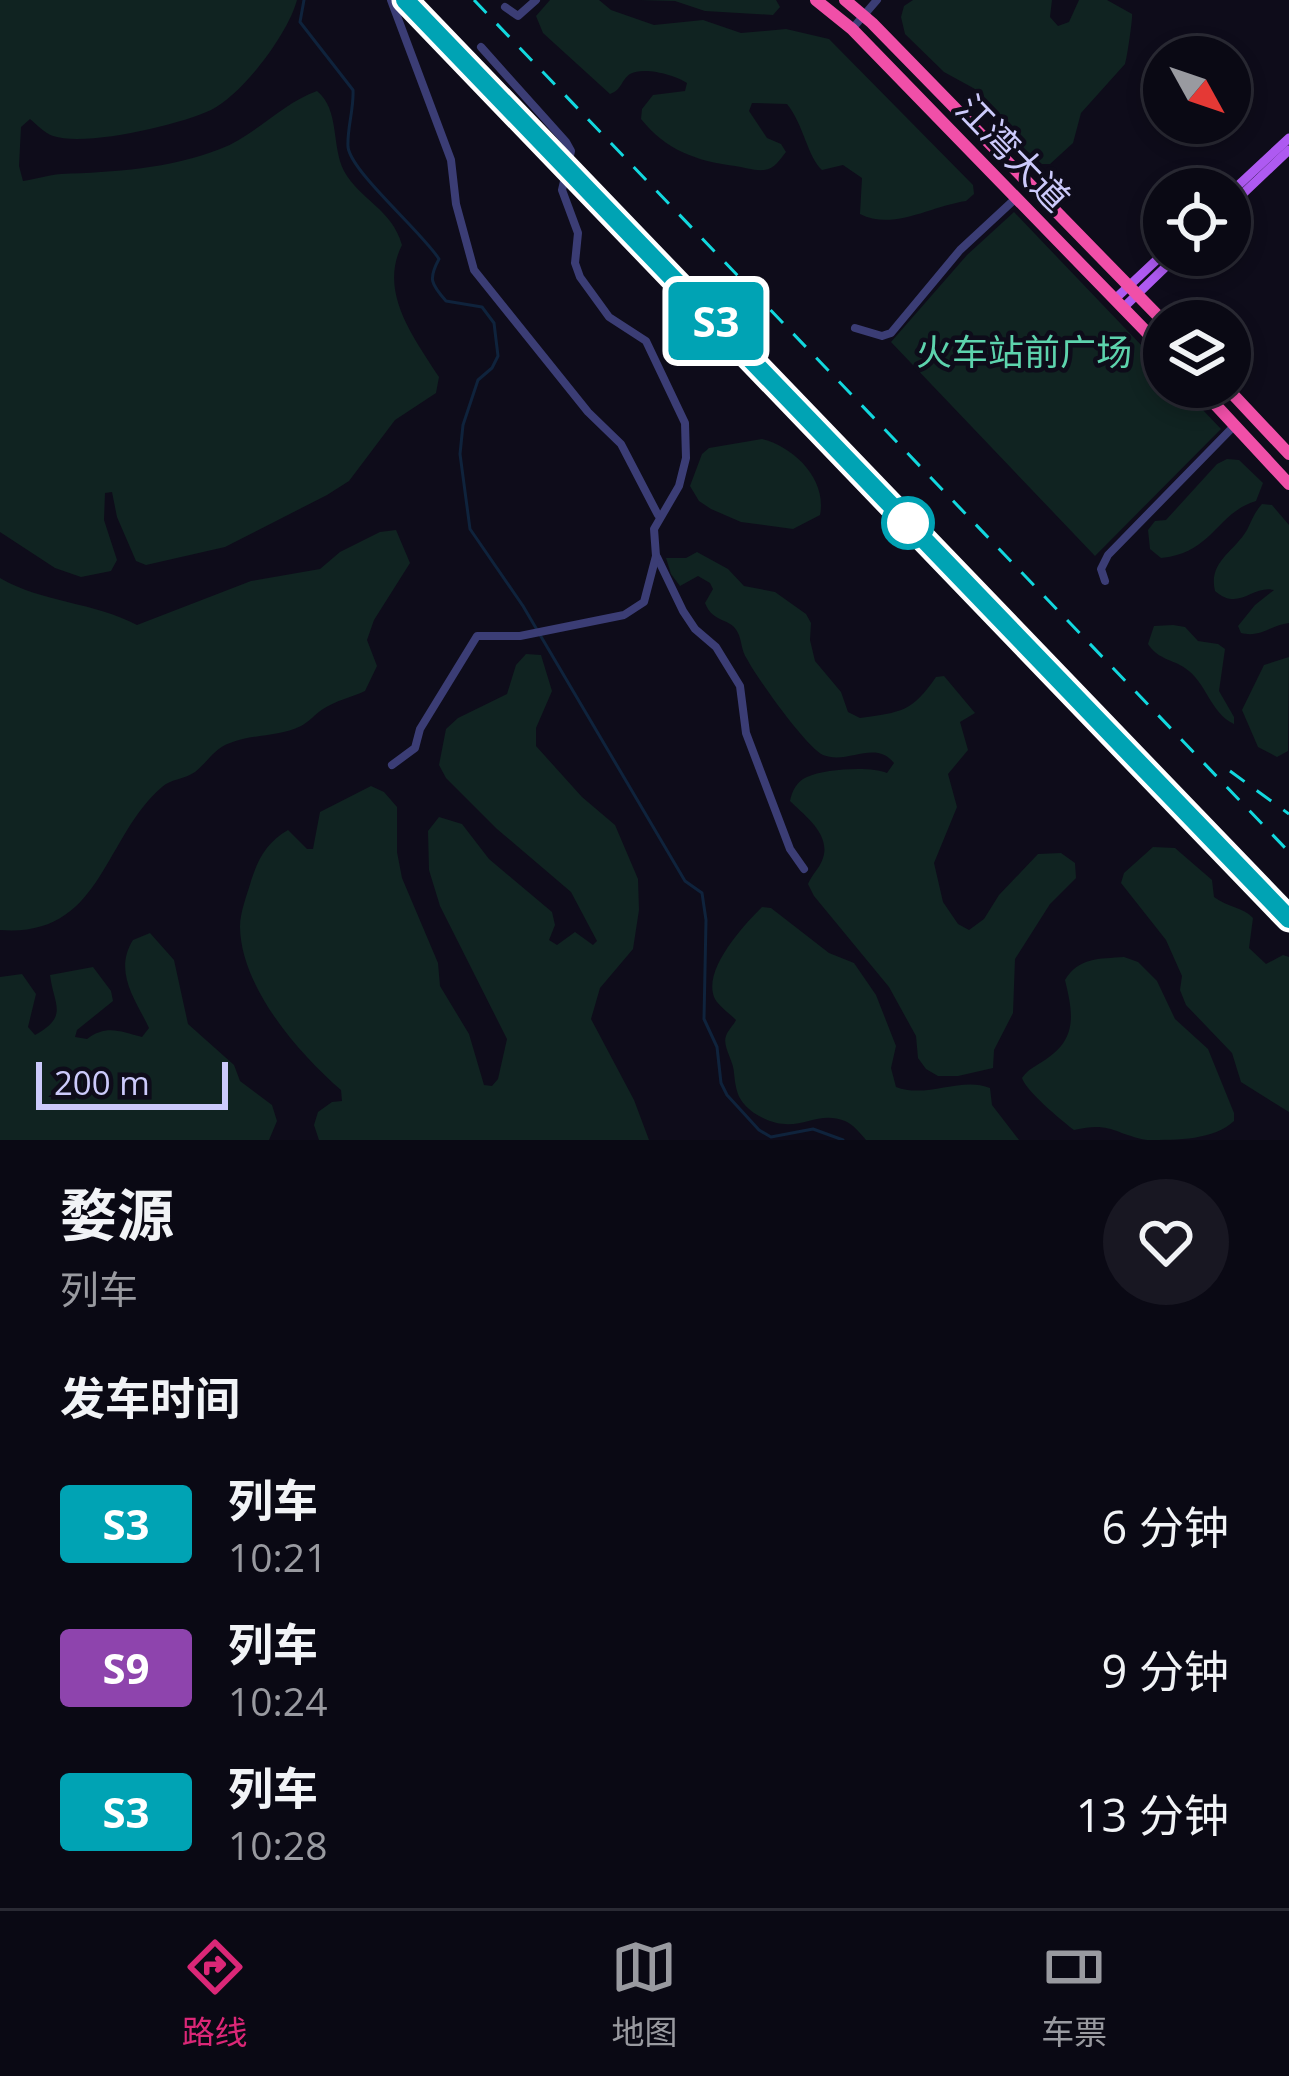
<!DOCTYPE html>
<html lang="zh">
<head>
<meta charset="utf-8">
<style>
	:root { --surface:#0a0914; --page:#181722; --text:#f1f3f6; --muted:#999aa0; --line:#2a2a34; --accent:#db2777 }
	body { margin:0; font-family:"Open Sans","Noto Sans SC",sans-serif; background:var(--page); color:var(--text); height:100vh; display:flex; flex-direction:column; font-size:45px; white-space:nowrap }
	* { box-sizing:border-box; margin:0 }
	p { font-size:39px; color:var(--muted) }
	.icon { flex:none; width:66px; height:66px; fill:none; stroke:currentColor; stroke-width:2; stroke-linecap:round; stroke-linejoin:round }
	.map { position:relative; height:1140px; overflow:hidden }
	.sheet { display:flex; flex-direction:column; background:var(--surface); flex:1 }
	.sheet>* { flex:none }
	.badge { padding:0 24px; border-radius:9px; font-size:42px; line-height:78px }
	.needle { width:78px; rotate:130deg }
	.fabs { position:absolute; left:1143px; top:36px; display:grid; gap:24px }
	.fabs a { display:grid; place-items:center; width:108px; height:108px; border-radius:50%; background:var(--surface); box-shadow:0 6px 18px #0003,0 0 0 3px var(--line); font-size:60px }
	.scale { position:absolute; left:36px; bottom:30px; width:192px; box-sizing:border-box; padding-left:12px; border:6px solid #cccafb; border-top:0; font-size:33px; line-height:42px; white-space:nowrap; color:#cccafb; -webkit-text-stroke:9px #0e0c1a; paint-order:stroke }
	.map>.badge { position:absolute; translate:-50% -50%; box-shadow:0 0 0 6px #fff }
	h2 { padding:0 60px; font-size:45px; line-height:108px }
	.round { display:grid; place-items:center; flex:none; width:126px; height:126px; border-radius:63px; background:var(--page) }
	.headline { display:flex; align-items:center; justify-content:space-between; height:204px; padding:0 60px }
	h1 { font-size:57px; font-weight:700; line-height:90px }
	ul { padding:0; list-style:none }
	li { display:flex; align-items:center; gap:36px; height:144px; padding:0 60px }
	li div { flex:1 }
	li b { display:block; font-size:45px }
	li em { font-style:normal }
	li .badge { min-width:132px; font-weight:700; text-align:center }
	.menu { display:flex; justify-content:space-around; align-items:center; height:168px; border-top:3px solid var(--line); background:var(--surface); font-size:33px; color:var(--muted) }
	.menu a { display:grid; justify-items:center; gap:6px }
	.menu .current { color:var(--accent) }
	.map>svg:first-child { display:block }
	.green { fill:#102321 }
	.lines { fill:none; stroke-linecap:round; stroke-linejoin:round }
	.stream { stroke:#0f233c; stroke-width:3 }
	.minor { stroke:#3b3d75; stroke-width:8 }
	.major { stroke:#ae5af1; stroke-width:9 }
	.highway { stroke:#f04fa8; stroke-width:12 }
	.rail { stroke:#12d8de; stroke-width:3; stroke-dasharray:18 15; stroke-linecap:butt }
	.line-casing { stroke:#fff; stroke-width:27 }
	.line { stroke:#00a3b4; stroke-width:18 }
	.stop-dot { fill:#fff; stroke:#00a3b4; stroke-width:6 }
	.labels { text-anchor:middle; stroke-width:9; stroke-linejoin:round; paint-order:stroke }
	.street-label { font-size:36px; fill:#cccafb; stroke:#0e0c1a }
	.park-label { font-size:36px; fill:#5dd3ad; stroke:#0e0c1a }
</style>
</head>
<body>
<div class="map">
<svg width="1289" height="1140" viewBox="0 0 1289 1140">
	<rect width="100%" height="100%" fill="#0e0c1a"/>
	<g class="green">
		<path d="M 0,0 L 297,0 C 288,34 243,94 211,110 C 179,125 86,147 53,136 C 45,133 37,125 30,119 L 21,127 L 19,166 L 23,181 C 36,179 48,175 61,174 C 114,172 169,169 220,149 C 256,135 281,104 317,91 C 340,110 331,145 344,171 C 360,200 392,209 402,245 C 378,292 414,338 439,377 L 436,393 L 395,420 L 349,481 L 327,495 L 225,547 L 146,565 L 136,561 L 117,517 L 112,492 L 105,493 L 104,520 L 117,560 L 111,571 L 81,577 L 55,568 L 0,532 Z"/>
		<path d="M 550,0 L 599,0 L 611,10 L 654,25 L 703,20 L 741,33 L 786,29 L 829,39 L 973,185 L 974,194 L 966,201 C 931,206 893,231 860,214 L 862,178 L 843,165 L 822,170 C 807,156 804,125 787,104 L 752,103 L 749,111 L 767,138 L 781,144 L 786,152 C 780,159 775,169 764,170 C 755,171 743,167 735,166 C 696,161 666,150 641,119 L 642,109 L 653,95 L 685,91 L 687,83 C 676,75 643,66 630,74 C 620,81 623,89 610,94 L 543,33 L 536,16 Z"/>
		<polygon points="640,0 776,0 780,7 773,15 705,11 675,1"/>
		<path d="M 913,0 L 1052,0 L 1050,17 L 1058,26 L 1069,22 L 1079,0 L 1107,0 L 1132,14 C 1133,17 1127,59 1125,64 L 1081,113 L 1073,143 L 1050,164 L 1042,164 L 992,121 L 975,89 L 944,72 L 905,34 L 901,17 L 904,6 Z"/>
		<polygon points="1014,212 1164,369 1164,387 1181,387 1221,429 1095,556 891,342 967,255"/>
		<path d="M 762,439 C 794,447 827,479 820,515 L 793,529 L 741,522 L 711,509 L 699,501 L 690,486 L 702,454 L 709,448 Z"/>
		<path d="M 1227,459 L 1239,460 L 1263,483 L 1256,501 C 1216,513 1213,553 1161,558 L 1150,549 L 1148,530 L 1155,521 L 1166,520 L 1217,464 Z"/>
		<path d="M 1262,504 L 1272,505 L 1289,525 L 1289,623 C 1271,625 1261,638 1241,633 L 1238,626 L 1255,605 L 1274,590 C 1252,585 1239,612 1215,591 C 1208,562 1234,552 1247,530 C 1252,520 1254,513 1262,504 Z"/>
		<path d="M 396,530 L 410,563 L 374,620 L 367,640 L 377,666 L 365,691 C 352,697 335,701 323,709 C 315,714 309,722 301,726 C 278,737 252,734 230,743 C 213,749 208,762 195,772 C 185,779 171,779 162,787 C 102,839 102,938 0,930 L 0,578 C 43,603 94,602 137,625 L 251,581 L 320,569 L 340,552 L 380,532 Z"/>
		<path d="M 697,552 L 728,569 L 744,586 L 775,592 L 806,614 L 811,623 L 810,640 L 815,661 L 841,692 L 848,712 L 860,718 C 902,712 912,712 936,677 L 944,676 L 975,713 L 960,722 L 968,750 L 948,774 L 957,807 L 934,863 L 943,902 L 958,924 L 969,930 L 984,919 L 999,895 L 1038,854 L 1061,853 L 1075,863 L 1076,878 L 1050,904 L 1015,959 L 1013,1013 L 994,1050 L 993,1068 L 958,1076 L 938,1076 L 926,1069 L 918,1058 L 916,1036 L 889,987 L 814,896 L 808,884 C 812,874 820,868 823,858 C 831,834 804,815 790,801 C 792,791 797,781 807,777 C 825,769 870,766 887,773 L 894,763 C 875,739 848,765 823,755 C 806,747 757,678 747,659 C 741,650 742,641 738,633 C 731,617 713,624 705,603 L 713,589 L 710,583 L 698,576 L 680,586 L 671,574 L 666,558 L 686,558 Z"/>
		<path d="M 1173,625 L 1185,627 L 1198,641 L 1218,644 L 1225,649 L 1219,691 L 1234,717 L 1234,724 C 1211,713 1208,687 1189,671 C 1175,659 1159,661 1148,644 L 1154,626 Z"/>
		<path d="M 526,654 L 541,655 L 552,691 L 536,728 L 536,746 L 582,797 L 615,825 L 638,879 L 639,910 L 633,949 L 600,988 L 591,1019 L 634,1100 L 649,1140 L 319,1140 L 314,1125 L 318,1112 L 332,1102 L 342,1101 L 341,1090 C 298,1053 241,987 240,927 C 240,912 247,895 251,881 C 258,859 267,842 288,830 L 307,849 L 313,849 L 320,812 L 371,786 L 384,792 L 397,807 L 397,852 L 402,878 L 438,963 L 440,986 L 469,1034 L 484,1085 L 492,1086 L 498,1079 L 507,1039 L 440,906 L 429,870 L 428,831 L 439,817 L 462,824 L 489,859 L 552,912 L 555,925 L 549,940 L 557,945 L 575,932 L 593,945 L 597,941 L 571,892 L 497,829 L 446,778 L 439,765 L 446,729 L 458,718 L 507,694 L 516,665 Z"/>
		<polygon points="1289,657 1288,751 1277,757 1258,747 1242,710 1264,665"/>
		<path d="M 1153,847 L 1175,848 L 1212,880 L 1214,897 C 1227,907 1243,907 1253,918 L 1249,948 L 1266,964 L 1283,955 L 1289,957 L 1289,1112 L 1241,1082 L 1232,1053 L 1186,1005 L 1180,990 L 1182,976 L 1166,940 L 1121,883 L 1124,873 Z"/>
		<path d="M 762,907 L 771,908 L 829,953 L 854,963 L 876,995 L 896,1046 L 891,1068 L 896,1087 C 927,1099 961,1076 990,1088 L 992,1105 L 1019,1140 L 866,1140 C 861,1134 853,1124 845,1121 C 812,1108 797,1140 754,1113 C 738,1101 736,1092 734,1073 C 734,1062 722,1046 726,1036 C 728,1030 733,1026 736,1020 C 730,1014 719,1006 715,999 C 701,971 744,925 762,907 Z"/>
		<path d="M 150,933 L 174,960 L 188,1024 L 234,1065 L 240,1081 L 272,1105 L 277,1121 L 269,1140 L 0,1140 L 0,977 L 22,974 L 36,994 L 28,1027 L 35,1035 C 69,1016 54,1006 50,975 L 93,967 L 111,991 L 113,1001 L 77,1030 L 75,1037 L 87,1039 C 107,1024 121,1032 142,1037 L 149,1028 C 136,1000 113,972 133,940 Z"/>
		<path d="M 1124,957 L 1138,962 L 1157,981 L 1175,1019 L 1208,1049 L 1234,1113 L 1234,1121 C 1214,1140 1178,1140 1147,1140 C 1114,1134 1111,1121 1074,1130 C 1061,1120 1026,1091 1022,1078 C 1029,1068 1035,1067 1045,1060 C 1078,1039 1073,1013 1065,980 C 1079,957 1099,959 1124,957 Z"/>
	</g>
	<g class="lines">
		<path class="stream" d="M 304,0 L 300,22 L 353,90 C 354,110 347,127 348,147 C 351,172 421,231 439,259 C 428,279 431,284 446,301 L 482,307 L 494,323 L 498,356 L 492,368 L 478,380 L 463,425 L 460,454 L 470,529 L 523,606 L 685,881 L 702,893 L 706,920 L 704,1019 L 717,1047 L 721,1083 L 727,1095 L 759,1130 L 771,1137 L 813,1129 L 843,1140"/>
		<g class="minor">
			<polyline points="391,0 451,160 456,204 474,270 588,412 621,444 658,515"/>
			<polyline points="505,7 518,16 536,0"/>
			<polyline points="852,29 877,0"/>
			<polyline points="855,328 882,336 891,333 960,250 1015,199"/>
			<polyline points="657,557 683,611 695,629 716,647 740,686 746,733 790,849 804,869"/>
			<polyline points="1105,581 1101,569 1108,555 1234,426"/>
			<polyline points="392,765 415,748 420,729 477,636 520,636 624,615 644,602 656,556 654,529 679,486 686,458 685,423 646,341 609,317 580,277 575,263 578,233 562,190 571,151 566,142 481,47"/>
		</g>
		<g class="major">
			<polyline points="1230,193 1289,138"/>
			<polyline points="1230,206 1289,150"/>
			<polyline points="1115,299 1164,253"/>
			<polyline points="1123,308 1178,255"/>
		</g>
		<g class="highway">
			<polyline points="816,0 852,29 1164,350"/>
			<polyline points="845,0 872,23 1164,322"/>
			<polyline points="1199,387 1289,484"/>
			<polyline points="1226,387 1289,454"/>
		</g>
		<g class="rail">
			<polyline points="405,0 1289,920"/>
			<polyline points="474,0 1289,852"/>
			<polyline points="1230,771 1289,814"/>
		</g>
	</g>
	<g class="lines">
		<defs>
			<polyline id="line" points="405,0 1289,919"/>
		</defs>
		<use href="#line" class="line-casing"/>
		<use href="#line" class="line"/>
	</g>
	<circle class="stop-dot" cx="908" cy="523" r="24"/>
	<g class="labels">
		<g class="street-label">
			<text transform="translate(1013 153) rotate(46)" y="13">江湾大道</text>
		</g>
		<g class="park-label">
			<text x="1024" y="365">火车站前广场</text>
		</g>
	</g>
</svg>
<div class="fabs">
<a><svg class="needle" viewBox="-14 -14 28 28"><path d="M0-13l5 13h-10z" fill="#e53935"/><path d="M0 13l5-13h-10z" fill="#999aa0"/></svg></a>
<a><svg class="icon" aria-label="locate" viewBox="0 0 24 24"><circle cx="12" cy="12" r="6"/><path d="M12 2v4M12 18v4M2 12h4M18 12h4"/></svg></a>
<a><svg class="icon" aria-label="layers" viewBox="0 0 24 24"><path d="M12 4l9 5-9 5-9-5zM3 14l9 5 9-5"/></svg></a>
</div>
<div class="scale">200 m</div>
<b class="badge" style="left:716px;top:321px;background:#00a3b4;color:#fff">S3</b>
</div>
<section class="sheet">
<div class="headline"><div><h1>婺源</h1><p>列车</p></div><a class="round"><svg class="icon" aria-label="heart" viewBox="0 0 24 24"><path d="M12 20l-8-8c-3-5 5-10 8-4 3-6 11-1 8 4z"/></svg></a></div>
<h2>发车时间</h2>
<ul>
<li><span class="badge" style="background:#00a3b4;color:#fff">S3</span><div><b>列车</b><p>10:21</p></div><em>6 分钟</em></li>
<li><span class="badge" style="background:#8e44ad;color:#fff">S9</span><div><b>列车</b><p>10:24</p></div><em>9 分钟</em></li>
<li><span class="badge" style="background:#00a3b4;color:#fff">S3</span><div><b>列车</b><p>10:28</p></div><em>13 分钟</em></li>
</ul>
</section>
<nav class="menu">
<a class="current"><svg class="icon" aria-label="directions" viewBox="0 0 24 24"><path d="M12 3l9 9-9 9-9-9zM9 14v-3h6M13 9l2 2-2 2"/></svg>路线</a>
<a><svg class="icon" aria-label="map" viewBox="0 0 24 24"><path d="M3 6l6-2 6 2 6-2v14l-6 2-6-2-6 2zM9 4v14M15 6v14"/></svg>地图</a>
<a><svg class="icon" aria-label="tickets" viewBox="0 0 24 24"><path d="M3 7h18v10H3zM15 7v10"/></svg>车票</a>
</nav>
</body>
</html>
